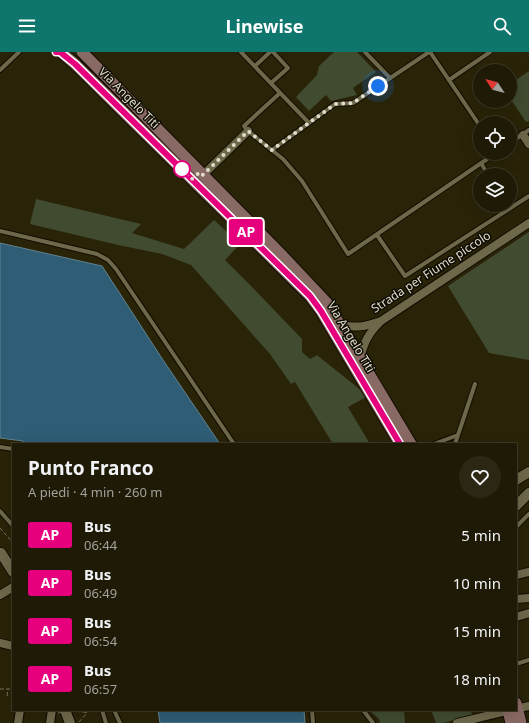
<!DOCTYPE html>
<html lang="it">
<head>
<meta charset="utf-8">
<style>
	:root { --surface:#1f1a06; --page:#2c2714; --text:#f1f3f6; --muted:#a1a19b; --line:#3c3828; --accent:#0f766e }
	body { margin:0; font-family:"Noto Sans",sans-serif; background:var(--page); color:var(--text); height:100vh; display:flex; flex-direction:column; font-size:15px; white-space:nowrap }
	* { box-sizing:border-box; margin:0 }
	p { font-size:13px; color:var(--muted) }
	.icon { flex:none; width:22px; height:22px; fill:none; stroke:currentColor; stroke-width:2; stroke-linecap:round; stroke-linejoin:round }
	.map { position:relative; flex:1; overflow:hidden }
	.panel { position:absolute; left:12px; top:391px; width:505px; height:268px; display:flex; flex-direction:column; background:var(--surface); border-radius:0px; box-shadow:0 4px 16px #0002,0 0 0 1px var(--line) }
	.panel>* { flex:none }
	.badge { padding:0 8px; border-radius:3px; font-size:14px; line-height:26px }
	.needle { width:26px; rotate:306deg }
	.controls { position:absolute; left:473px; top:12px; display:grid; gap:8px }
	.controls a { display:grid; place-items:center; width:44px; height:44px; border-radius:50%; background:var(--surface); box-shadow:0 4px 16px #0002,0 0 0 1px var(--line); font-size:20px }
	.you { position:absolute; width:20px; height:20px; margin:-10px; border:3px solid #fff; border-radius:50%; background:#1a73e8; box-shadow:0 0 0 6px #1a73e833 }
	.map>.badge { position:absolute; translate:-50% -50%; box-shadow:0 0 0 2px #fff }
	.round { display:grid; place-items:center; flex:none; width:42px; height:42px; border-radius:21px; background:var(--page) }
	.overview { display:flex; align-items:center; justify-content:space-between; height:68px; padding:0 16px }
	h1 { font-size:19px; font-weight:700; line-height:30px }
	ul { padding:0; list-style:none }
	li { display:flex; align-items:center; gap:12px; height:48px; padding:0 16px }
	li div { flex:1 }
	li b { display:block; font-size:15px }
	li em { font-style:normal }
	li .badge { min-width:44px; font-weight:700; text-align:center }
	header { display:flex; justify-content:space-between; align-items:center; height:52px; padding:0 16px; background:var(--accent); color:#fff; font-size:18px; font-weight:700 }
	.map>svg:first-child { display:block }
	.green { fill:#404b30 }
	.water { fill:#2e5d75; stroke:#63838f }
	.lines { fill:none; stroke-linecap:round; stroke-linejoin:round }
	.service-casing { stroke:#120c00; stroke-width:6 }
	.minor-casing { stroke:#120c00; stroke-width:10 }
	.tertiary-casing { stroke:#120c00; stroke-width:12 }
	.secondary-casing { stroke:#120c00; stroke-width:13 }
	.path { stroke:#757059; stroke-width:1; stroke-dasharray:4 2; stroke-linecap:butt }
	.service { stroke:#6e684b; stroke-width:4 }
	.minor { stroke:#6e684b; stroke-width:8 }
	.tertiary { stroke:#6e684b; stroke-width:10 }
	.secondary { stroke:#896963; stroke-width:11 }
	.path-bridge { stroke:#757059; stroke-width:1; stroke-dasharray:4 2; stroke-linecap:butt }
	.line-casing { stroke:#fff; stroke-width:9 }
	.line { stroke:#e6007e; stroke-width:6 }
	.walk { stroke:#e0dccc; stroke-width:4; stroke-dasharray:0 7.2 }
	.stop-dot { fill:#fff; stroke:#e6007e; stroke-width:2 }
	.labels { text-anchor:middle; stroke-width:3; stroke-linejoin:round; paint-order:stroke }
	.street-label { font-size:12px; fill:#e0dccc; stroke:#0f0d03 }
</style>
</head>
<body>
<header><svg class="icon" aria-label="menu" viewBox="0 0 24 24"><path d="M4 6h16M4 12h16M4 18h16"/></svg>Linewise<svg class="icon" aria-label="search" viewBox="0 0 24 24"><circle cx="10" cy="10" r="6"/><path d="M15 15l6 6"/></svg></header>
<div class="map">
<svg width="529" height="671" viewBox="0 0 529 671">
	<rect width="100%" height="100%" fill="#292308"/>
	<g class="green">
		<polygon points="334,0 357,0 376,20 353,36 357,43 331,49 326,43 309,59 296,45 317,23 319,14"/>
		<polygon points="529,19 529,69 526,70 510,46 510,32"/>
		<polygon points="36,147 141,172 132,181 184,197 214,168 240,192 225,208 251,234 302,287 302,300 310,307 317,303 368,344 348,355 370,392 333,392 295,330 291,332 270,302 191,213 162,202 118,193 30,172"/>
		<polygon points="529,180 529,308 489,301 448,234"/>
		<polygon points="369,658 404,658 405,671 380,671 379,667"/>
		<polygon points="431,658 471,658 472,663 444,671 436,671"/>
	</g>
	<g class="water">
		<polygon points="0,191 102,214 163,308 220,392 24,392 23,389 0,386"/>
		<polygon points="158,658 304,658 305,671 160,671"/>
	</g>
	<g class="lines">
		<defs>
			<g id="service">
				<polyline points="241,0 309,71"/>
				<polyline points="365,0 390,26"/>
				<polyline points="430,0 480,74"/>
				<polyline points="255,14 270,0"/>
				<polyline points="0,18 19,0"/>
				<polyline points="449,28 490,0"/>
				<polyline points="271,31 288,16 273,0"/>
				<polyline points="280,41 244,74 248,79 283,107 302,129 348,202 496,101"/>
				<polyline points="510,91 529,78"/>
				<polyline points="272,98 335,52 353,51 429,0"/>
				<polyline points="481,111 488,123"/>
				<polyline points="0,179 97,202 108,208 116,217 234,392"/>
				<polyline points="377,183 405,224 529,144"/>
				<polyline points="434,392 458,383"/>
				<polyline points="455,392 475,332"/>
				<polyline points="0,395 13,397"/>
				<polyline points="0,459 13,474"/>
				<polyline points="516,475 529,462"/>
				<polyline points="516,612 529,608"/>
				<polyline points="102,658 106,671"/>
				<polyline points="114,658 120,671"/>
				<polyline points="312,658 313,671"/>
				<polyline points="363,658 373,671"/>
			</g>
			<g id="minor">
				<polyline points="523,83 529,92"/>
				<polyline points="203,123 248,79"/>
				<path d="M 340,273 C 358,276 364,275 381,269 L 529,171"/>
				<path d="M 360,305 C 365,289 368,282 380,270"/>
				<polyline points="516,523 529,520"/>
				<polyline points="0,543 13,535"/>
				<polyline points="516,547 529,546"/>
				<polyline points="516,565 529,561"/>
				<polyline points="0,591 13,594"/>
				<polyline points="516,657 529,654"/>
				<polyline points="18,671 20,658"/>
				<polyline points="50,671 52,658 51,658"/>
				<polyline points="457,671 511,658"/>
			</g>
			<g id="tertiary">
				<polyline points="516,428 529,420"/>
				<polyline points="516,454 529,441"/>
				<polyline points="1,501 13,520"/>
				<polyline points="65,658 70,671"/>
			</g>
			<g id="secondary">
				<polyline points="61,0 75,12 310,244 321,259 400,392"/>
				<polyline points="82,0 279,200 327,251 411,392"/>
				<polyline points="516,651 521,671"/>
				<polyline points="508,658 511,671"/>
			</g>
		</defs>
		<use href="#service" class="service-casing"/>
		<use href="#minor" class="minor-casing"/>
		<use href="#tertiary" class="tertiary-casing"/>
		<use href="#secondary" class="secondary-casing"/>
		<g class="path">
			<polyline points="0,476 13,491"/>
			<polyline points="0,637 13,637"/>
			<polyline points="7,644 8,637"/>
			<polyline points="79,670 87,661 84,660"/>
		</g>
		<use href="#service" class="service"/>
		<use href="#minor" class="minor"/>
		<use href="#tertiary" class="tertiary"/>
		<use href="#secondary" class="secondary"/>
		<polyline class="path-bridge" points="58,661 71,659 84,660"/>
	</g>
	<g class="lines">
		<defs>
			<polyline id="line" points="56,0 60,0 75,12 310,244 321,259 400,392"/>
		</defs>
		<use href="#line" class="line-casing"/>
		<use href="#line" class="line"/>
		<polyline class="walk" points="182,117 192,127 200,120 203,123 248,79 272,98 335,52 353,51 378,34"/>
	</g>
	<circle class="stop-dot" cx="182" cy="117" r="8"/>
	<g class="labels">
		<g class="street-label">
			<text transform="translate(129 46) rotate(45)" y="4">Via Angelo Titi</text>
			<text transform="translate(431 220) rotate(-33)" y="4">Strada per Fiume piccolo</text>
			<text transform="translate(351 285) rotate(59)" y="4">Via Angelo Titi</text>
		</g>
	</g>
</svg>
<div class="controls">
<a><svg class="needle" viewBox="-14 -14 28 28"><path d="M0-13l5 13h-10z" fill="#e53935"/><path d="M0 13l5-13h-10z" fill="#a1a19b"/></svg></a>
<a><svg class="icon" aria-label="locate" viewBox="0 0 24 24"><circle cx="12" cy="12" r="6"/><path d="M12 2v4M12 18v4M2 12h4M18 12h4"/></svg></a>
<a><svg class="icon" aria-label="layers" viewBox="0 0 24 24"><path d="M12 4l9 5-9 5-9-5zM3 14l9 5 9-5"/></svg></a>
</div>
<div class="you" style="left:378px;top:34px"></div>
<b class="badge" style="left:246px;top:180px;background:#e6007e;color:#fff">AP</b>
<section class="panel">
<div class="overview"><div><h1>Punto Franco</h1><p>A piedi · 4 min · 260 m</p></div><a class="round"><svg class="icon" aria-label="heart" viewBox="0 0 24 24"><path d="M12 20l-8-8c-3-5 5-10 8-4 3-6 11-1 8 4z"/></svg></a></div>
<ul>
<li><span class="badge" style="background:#e6007e;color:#fff">AP</span><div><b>Bus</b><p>06:44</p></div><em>5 min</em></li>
<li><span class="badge" style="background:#e6007e;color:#fff">AP</span><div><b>Bus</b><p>06:49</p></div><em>10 min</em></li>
<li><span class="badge" style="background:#e6007e;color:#fff">AP</span><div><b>Bus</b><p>06:54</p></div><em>15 min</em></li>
<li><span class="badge" style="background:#e6007e;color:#fff">AP</span><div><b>Bus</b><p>06:57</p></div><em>18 min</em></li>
</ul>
</section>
</div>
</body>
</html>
